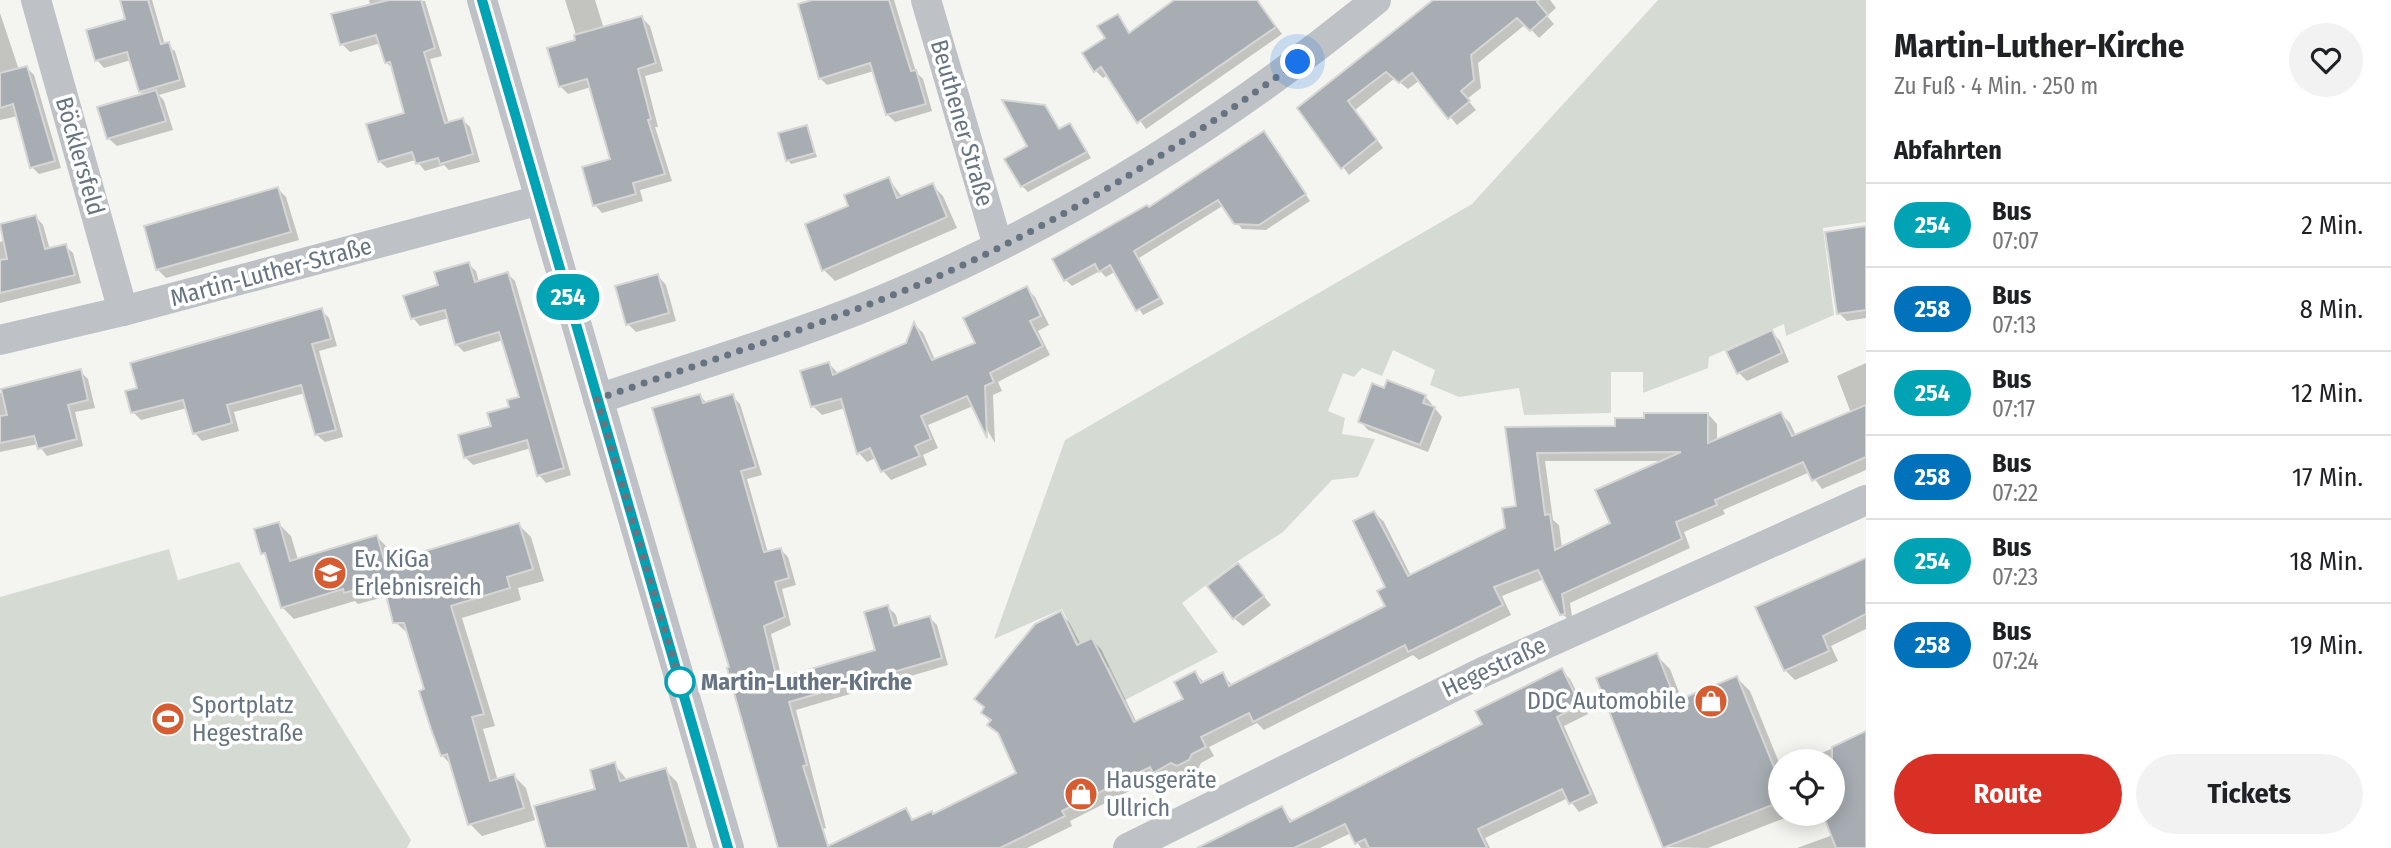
<!DOCTYPE html>
<html lang="de">
<head>
<meta charset="utf-8">
<style>
	:root { --surface:#fff; --page:#f2f2f2; --text:#202124; --muted:#757577; --line:#e0e0e0; --accent:#d93025 }
	body { margin:0; font-family:"Fira Sans Condensed",sans-serif; background:var(--page); color:var(--text); height:100vh; display:flex; flex-direction:column; font-size:26px; white-space:nowrap }
	* { box-sizing:border-box; margin:0 }
	p { font-size:23px; color:var(--muted) }
	.icon { flex:none; width:38px; height:38px; fill:none; stroke:currentColor; stroke-width:2; stroke-linecap:round; stroke-linejoin:round }
	.map { position:relative; flex:1; overflow:hidden }
	.panel { display:flex; flex-direction:column; background:var(--surface); width:525px }
	.panel>* { flex:none }
	.badge { padding:0 14px; border-radius:23px; font-size:24px; line-height:46px }
	.fabs { position:absolute; left:1768px; top:749px; display:grid; gap:14px }
	.fabs a { display:grid; place-items:center; width:77px; height:77px; border-radius:50%; background:var(--surface); box-shadow:0 4px 18px #0003; font-size:35px }
	.you { position:absolute; width:35px; height:35px; margin:-18px; border:5px solid #fff; border-radius:50%; background:#1a73e8; box-shadow:0 0 0 10px #1a73e833 }
	.map>.badge { position:absolute; translate:-50% -50%; box-shadow:0 0 0 4px #fff }
	h2 { padding:0 28px; font-size:26px; line-height:63px }
	.round { display:grid; place-items:center; flex:none; width:74px; height:74px; border-radius:37px; background:var(--page) }
	.headline { display:flex; align-items:center; justify-content:space-between; height:119px; padding:0 28px }
	h1 { font-size:33px; font-weight:700; line-height:52px }
	.cta { display:flex; gap:14px; margin-top:auto; padding:14px 28px }
	.cta a { flex:1; height:80px; border-radius:42px; background:var(--accent); color:#fff; font-size:28px; font-weight:700; line-height:80px; text-align:center }
	.cta a+a { background:var(--page); color:var(--text) }
	ul { padding:0; list-style:none }
	li { display:flex; align-items:center; gap:21px; height:84px; padding:0 28px; border-top:2px solid var(--line) }
	li div { flex:1 }
	li b { display:block; font-size:26px }
	li em { font-style:normal }
	li .badge { min-width:77px; font-weight:700; text-align:center }
	main { display:flex; flex:1; min-height:0 }
	.map>svg:first-child { display:block }
	.green { fill:#d5dbd3 }
	.shadow { fill:#0003; fill-rule:evenodd }
	.building { fill:#a7adb3; stroke:#d6d6d4; stroke-width:2; fill-rule:evenodd }
	.lines { fill:none; stroke-linecap:round; stroke-linejoin:round }
	.minor { stroke:#bec1c5; stroke-width:30 }
	.line-casing { stroke:#fff; stroke-width:16 }
	.line { stroke:#00a3b4; stroke-width:10 }
	.walk { stroke:#667380; stroke-width:7; stroke-dasharray:0 12.6 }
	.stop-dot { fill:#fff; stroke:#00a3b4; stroke-width:3.5 }
	.labels { text-anchor:middle; stroke-width:7; stroke-linejoin:round; paint-order:stroke }
	.street-label { font-size:24px; fill:#667380; stroke:#fff }
	.poi-label { font-size:24px; fill:#667380; stroke:#fff; text-anchor:start }
	.stop-label { font-size:24px; font-weight:bold; fill:#667380; stroke:#fff; text-anchor:start }
</style>
</head>
<body>
<main>
<div class="map">
<svg width="1866" height="848" viewBox="0 0 1866 848">
	<rect width="100%" height="100%" fill="#f4f5f1"/>
	<g class="green">
		<polygon points="1658,0 1866,0 1866,222 1823,228 1834,315 1786,336 1784,324 1709,357 1708,368 1643,393 1643,372 1611,372 1611,413 1524,415 1519,388 1459,397 1430,385 1435,370 1393,350 1382,376 1362,368 1354,377 1343,373 1328,411 1345,418 1342,434 1375,439 1358,477 1332,480 1283,532 1238,561 1182,603 1218,652 1125,700 1109,667 1093,674 1062,609 994,639 1065,440 1472,204"/>
		<polygon points="169,549 178,580 239,562 411,840 407,848 0,848 0,597"/>
	</g>
	<g class="shadow">
		<polygon points="122,0 152,0 165,45 175,51 186,87 159,95 164,101 173,130 117,146 108,138 145,96 140,91 131,60 104,68 97,60 128,20"/>
		<polygon points="369,0 425,1 442,56 430,59 449,124 463,120 470,127 480,162 449,170 444,165 425,171 416,160 387,168 379,161 406,114 394,70 386,62 381,43 350,52 342,44 333,15 370,4"/>
		<polygon points="565,0 595,0 604,29 642,18 650,26 663,71 645,76 658,127 655,127 672,181 640,190 643,201 602,213 595,205 612,160 591,87 568,94 560,86 578,41"/>
		<polygon points="817,0 894,0 916,72 923,79 932,111 895,122 887,114 874,71 827,85 820,78"/>
		<polygon points="1177,0 1257,0 1282,34 1146,129 1108,75 1103,78 1096,71 1117,16 1131,34"/>
		<polygon points="1434,0 1550,0 1556,8 1547,16 1554,24 1539,38 1526,24 1478,63 1481,88 1467,99 1476,110 1457,125 1420,80 1408,89 1395,78 1355,110 1383,148 1349,175 1299,108"/>
		<polygon points="0,13 19,70 27,68 34,75 61,168 39,174 32,167 18,116 0,120"/>
		<polygon points="1044,106 1060,130 1069,125 1075,131 1091,158 1028,192 1022,186 1030,147"/>
		<polygon points="807,127 817,157 791,164 788,160"/>
		<polygon points="1270,139 1310,201 1266,230 1242,229 1224,205 1139,258 1164,304 1143,315 1116,271 1106,277 1100,271 1072,286 1066,280 1055,259"/>
		<polygon points="889,179 902,197 932,185 943,196 957,228 835,281 824,270 807,225 850,207"/>
		<polygon points="278,189 286,197 299,240 166,278 158,270 146,227"/>
		<polygon points="36,217 43,225 50,250 65,246 73,253 81,283 0,303 0,242 4,241 0,226"/>
		<polygon points="1866,228 1866,318 1847,321 1839,313"/>
		<polygon points="468,264 476,271 479,282 508,274 515,281 571,475 546,483 539,475 531,448 473,465 465,457 521,398 503,340 464,352 456,344 449,318 420,326 413,318 440,287"/>
		<polygon points="658,276 666,285 676,321 636,332 628,324"/>
		<polygon points="1026,288 1035,297 1049,325 1038,331 1050,355 998,382 1002,391 993,395 995,443 973,406 928,425 938,448 923,455 927,465 891,480 883,471 877,457 867,462 859,453 845,408 822,415 813,406 829,364 838,373 908,344 915,325 923,333 935,360 977,344"/>
		<polygon points="321,310 329,318 337,346 319,351 343,437 325,442 317,435 305,393 234,412 239,431 202,441 195,433 187,408 141,420 133,412"/>
		<polygon points="1772,332 1780,341 1789,362 1747,381 1738,372"/>
		<path d="M 1866,363 L 1866,470 L 1822,489 L 1810,472 L 1723,510 L 1725,514 L 1684,532 L 1690,548 L 1570,603 L 1573,623 L 1562,614 L 1544,579 L 1502,596 L 1511,615 L 1419,660 L 1413,655 L 1264,730 L 1257,723 L 1209,747 L 1214,756 L 1201,763 L 1198,769 L 1187,775 L 1182,771 L 1164,781 L 1159,776 L 1070,821 L 1072,826 L 1027,848 L 899,848 L 905,810 L 915,821 L 934,816 L 1019,773 L 1001,736 L 983,713 L 1060,613 L 1069,622 L 1081,645 L 1092,640 L 1101,649 L 1137,723 L 1185,700 L 1195,673 L 1205,683 L 1222,674 L 1233,686 L 1387,607 L 1387,588 L 1356,522 L 1375,513 L 1384,522 L 1411,576 L 1507,529 L 1518,508 L 1507,429 L 1617,428 L 1708,414 L 1717,424 L 1717,442 L 1781,414 L 1790,423 L 1796,436 L 1851,413 L 1837,376 ZM 1545,461 L 1665,461 L 1612,524 L 1562,548 L 1559,525 L 1553,520 Z"/>
		<polygon points="80,371 88,379 95,408 75,412 83,446 47,456 38,444 0,452 0,393"/>
		<polygon points="1385,390 1425,396 1442,417 1428,452 1368,430 1360,421"/>
		<polygon points="700,396 707,403 732,396 740,404 762,475 747,479 768,553 780,549 788,557 796,585 782,589 791,625 771,634 782,679 877,651 888,607 896,615 899,627 930,618 937,625 948,665 796,710 826,828 783,841 767,797 654,410"/>
		<polygon points="279,524 291,536 298,560 377,537 389,549 393,562 519,525 531,537 544,581 518,588 521,600 462,618 495,726 483,729 498,781 514,776 526,788 535,820 482,836 470,824 452,766 442,755 410,635 395,622 388,596 358,604 355,601 294,619 282,607 268,559 263,553"/>
		<polygon points="1866,561 1866,629 1831,646 1838,661 1795,680 1785,670"/>
		<polygon points="1238,565 1271,605 1243,626 1234,618"/>
		<polygon points="1656,655 1670,669 1682,700 1737,678 1750,691 1780,765 1780,814 1795,814 1708,848 1665,847"/>
		<polygon points="1561,670 1570,679 1588,714 1564,726 1598,803 1579,812 1568,798 1485,838 1490,848 1361,848 1351,833 1320,848 1214,848 1282,808 1293,822 1484,725"/>
		<polygon points="1866,733 1866,778 1832,761 1804,761"/>
		<polygon points="614,764 628,781 665,770 677,782 697,848 548,848 598,790"/>
		<polygon points="1866,802 1866,848 1797,848 1833,835 1826,816"/>
	</g>
	<g class="building">
		<polygon points="120,0 148,0 161,44 169,42 180,80 139,92 127,52 95,61 86,30 125,19"/>
		<polygon points="389,0 421,0 435,48 424,52 445,123 463,118 473,154 440,164 438,158 416,164 412,152 378,162 366,124 404,113 390,62 385,63 376,35 340,45 331,14"/>
		<polygon points="812,0 889,0 911,71 916,70 926,104 886,115 870,63 819,79 798,4"/>
		<polygon points="1174,0 1257,0 1276,27 1137,123 1101,67 1094,72 1082,53 1105,38 1097,26 1118,14 1129,33"/>
		<polygon points="1433,0 1539,0 1537,2 1548,15 1530,31 1517,18 1471,55 1474,80 1461,91 1470,101 1448,119 1412,73 1399,83 1386,72 1348,101 1377,140 1341,169 1297,108"/>
		<polygon points="642,16 656,63 638,69 651,119 648,120 665,174 633,183 636,194 593,206 582,167 610,159 587,79 559,87 547,48 575,40 574,35"/>
		<polygon points="27,66 55,161 30,168 13,104 0,108 0,73"/>
		<polygon points="156,90 166,121 107,139 97,107"/>
		<polygon points="1002,100 1045,105 1059,129 1070,123 1087,152 1021,187 1004,159 1027,146"/>
		<polygon points="807,125 815,153 786,161 778,133"/>
		<polygon points="1264,131 1306,194 1259,225 1234,224 1218,200 1134,251 1160,298 1136,311 1110,265 1099,272 1095,264 1064,281 1052,259 1147,205 1149,207"/>
		<polygon points="889,177 897,198 933,183 947,217 822,271 805,224 848,206 844,195"/>
		<polygon points="278,187 291,232 156,270 144,226"/>
		<polygon points="36,215 45,249 66,244 75,275 0,293 0,260 7,259 0,224"/>
		<polygon points="1866,226 1866,310 1837,314 1825,232"/>
		<polygon points="469,262 475,282 508,272 564,468 537,476 527,440 464,458 458,435 491,426 487,413 509,407 507,400 519,397 499,332 455,345 445,310 411,319 403,296 438,285 434,272"/>
		<polygon points="658,274 669,313 626,325 615,286"/>
		<polygon points="1027,286 1041,316 1030,321 1043,346 990,373 994,382 985,386 987,438 967,396 921,416 931,439 915,446 920,456 881,472 870,448 857,454 841,399 811,407 800,371 829,362 833,375 906,343 914,322 932,360 975,343 963,318"/>
		<polygon points="322,308 331,339 312,344 336,430 315,435 301,385 227,405 232,423 193,434 183,400 131,413 125,391 137,388 130,363"/>
		<polygon points="1772,330 1782,353 1737,374 1726,351"/>
		<polygon points="81,369 88,400 68,405 77,439 38,449 34,436 0,443 0,416 7,415 1,389"/>
		<polygon points="1387,380 1426,395 1423,403 1435,407 1420,445 1358,422 1372,383 1384,388"/>
		<path d="M 700,394 L 703,403 L 733,394 L 756,467 L 741,471 L 764,552 L 781,548 L 789,578 L 775,582 L 785,617 L 764,626 L 777,679 L 875,650 L 864,612 L 888,605 L 894,626 L 930,616 L 942,658 L 789,702 L 807,765 L 803,766 L 828,846 L 906,808 L 912,820 L 932,811 L 933,814 L 1016,773 L 998,733 L 987,725 L 991,720 L 981,713 L 984,707 L 974,699 L 1035,624 L 1061,611 L 1077,645 L 1092,638 L 1134,722 L 1183,699 L 1174,682 L 1195,671 L 1201,683 L 1223,672 L 1229,686 L 1385,606 L 1377,591 L 1385,587 L 1353,521 L 1374,511 L 1408,576 L 1505,528 L 1502,508 L 1516,506 L 1505,427 L 1615,426 L 1615,418 L 1644,418 L 1644,413 L 1708,413 L 1708,443 L 1781,412 L 1792,436 L 1866,405 L 1866,457 L 1812,481 L 1803,462 L 1715,500 L 1717,505 L 1676,522 L 1682,539 L 1562,594 L 1565,614 L 1560,615 L 1538,570 L 1494,587 L 1503,605 L 1408,652 L 1405,645 L 1253,722 L 1249,713 L 1201,737 L 1206,747 L 1192,754 L 1189,760 L 1177,766 L 1171,763 L 1153,773 L 1150,767 L 1062,811 L 1065,816 L 1000,848 L 778,848 L 727,668 L 729,667 L 652,408 ZM 1681,452 L 1595,490 L 1610,523 L 1555,550 L 1550,514 L 1545,515 L 1537,453 Z"/>
		<polygon points="279,522 290,561 377,535 385,563 519,523 533,569 507,577 510,588 451,606 484,714 472,717 490,781 514,774 524,808 468,825 447,754 441,756 431,729 419,691 424,689 404,623 393,623 383,582 344,593 343,589 281,608 265,553 261,554 254,529"/>
		<polygon points="1866,558 1866,614 1823,636 1829,651 1784,671 1755,607"/>
		<polygon points="1238,563 1264,596 1233,619 1207,586"/>
		<polygon points="1657,653 1676,701 1737,676 1780,782 1780,802 1663,848 1596,678"/>
		<polygon points="1562,668 1580,705 1557,717 1591,794 1569,804 1562,789 1478,829 1487,848 1369,848 1365,839 1355,844 1345,824 1294,848 1197,848 1282,806 1290,822 1482,724 1475,711"/>
		<polygon points="1866,731 1866,848 1836,848 1823,814 1832,814 1832,747"/>
		<polygon points="615,762 620,781 666,768 689,848 546,848 534,806 595,789 590,770"/>
	</g>
	<g class="lines">
		<g class="minor">
			<polyline points="36,0 123,311"/>
			<polyline points="482,0 729,848"/>
			<polyline points="926,0 998,246"/>
			<polyline points="0,340 123,311 540,200"/>
			<path d="M 598,399 C 701,364 808,333 908,289 C 1077,215 1233,117 1376,0"/>
			<polyline points="1128,848 1483,672 1866,500"/>
		</g>
	</g>
	<g class="lines">
		<defs>
			<polyline id="line" points="482,0 728,848"/>
		</defs>
		<use href="#line" class="line-casing"/>
		<use href="#line" class="line"/>
		<path class="walk" d="M 680,682 L 683,692 L 597,399 C 700,364 803,331 903,291 C 1045,234 1175,150 1298,62"/>
	</g>
	<defs>
		<symbol id="school-disc" viewBox="-11 -11 22 22"><circle r="9.5" fill="#d55d31" stroke="#fff"/><path d="M0-5L7-2L0 1L-7-2ZM-4 1L0 2.5L4 1V4Q0 6-4 4Z" fill="#fff"/></symbol>
		<symbol id="shop-disc" viewBox="-11 -11 22 22"><circle r="9.5" fill="#d55d31" stroke="#fff"/><path d="M-5-2.5h2.3a2.7 3.5 0 0 1 5.4 0H5L5.5 6h-11ZM-1.5-2.5h3a1.5 2.3 0 0 0-3 0Z" fill="#fff"/></symbol>
		<symbol id="stadium-disc" viewBox="-11 -11 22 22"><circle r="9.5" fill="#d55d31" stroke="#fff"/><path d="M0-5a6.5 5 0 1 0 0 10a6.5 5 0 1 0 0-10ZM-3.5-1.8h7v3.6h-7Z" fill="#fff"/></symbol>
	</defs>
	<g fill-rule="evenodd">
		<use href="#school-disc" x="311" y="554" width="38" height="38"/>
		<use href="#shop-disc" x="1692" y="682" width="38" height="38"/>
		<use href="#stadium-disc" x="149" y="700" width="38" height="38"/>
		<use href="#shop-disc" x="1062" y="775" width="38" height="38"/>
	</g>
	<circle class="stop-dot" cx="680" cy="682" r="14"/>
	<g class="labels">
		<g class="street-label">
			<text transform="translate(962 123) rotate(74)" y="8">Beuthener Straße</text>
			<text transform="translate(80 156) rotate(74)" y="8">Böcklersfeld</text>
			<text transform="translate(271 272) rotate(-15)" y="8">Martin-Luther-Straße</text>
			<text transform="translate(1494 667) rotate(-25)" y="8">Hegestraße</text>
		</g>
		<g class="poi-label">
			<text x="354" y="567">Ev. KiGa<tspan x="354" dy="28">Erlebnisreich</tspan></text>
			<text x="1686" y="709" text-anchor="end">DDC Automobile</text>
			<text x="192" y="713">Sportplatz<tspan x="192" dy="28">Hegestraße</tspan></text>
			<text x="1106" y="788">Hausgeräte<tspan x="1106" dy="28">Ullrich</tspan></text>
		</g>
		<g class="stop-label">
			<text x="701" y="690">Martin-Luther-Kirche</text>
		</g>
	</g>
</svg>
<div class="fabs">
<a><svg class="icon" aria-label="locate" viewBox="0 0 24 24"><circle cx="12" cy="12" r="6"/><path d="M12 2v4M12 18v4M2 12h4M18 12h4"/></svg></a>
</div>
<div class="you" style="left:1298px;top:62px"></div>
<b class="badge" style="left:568px;top:297px;background:#00a3b4;color:#fff">254</b>
</div>
<section class="panel">
<div class="headline"><div><h1>Martin-Luther-Kirche</h1><p>Zu Fuß · 4 Min. · 250 m</p></div><a class="round"><svg class="icon" aria-label="heart" viewBox="0 0 24 24"><path d="M12 20l-8-8c-3-5 5-10 8-4 3-6 11-1 8 4z"/></svg></a></div>
<h2>Abfahrten</h2>
<ul>
<li><span class="badge" style="background:#00a3b4;color:#fff">254</span><div><b>Bus</b><p>07:07</p></div><em>2 Min.</em></li>
<li><span class="badge" style="background:#0072bc;color:#fff">258</span><div><b>Bus</b><p>07:13</p></div><em>8 Min.</em></li>
<li><span class="badge" style="background:#00a3b4;color:#fff">254</span><div><b>Bus</b><p>07:17</p></div><em>12 Min.</em></li>
<li><span class="badge" style="background:#0072bc;color:#fff">258</span><div><b>Bus</b><p>07:22</p></div><em>17 Min.</em></li>
<li><span class="badge" style="background:#00a3b4;color:#fff">254</span><div><b>Bus</b><p>07:23</p></div><em>18 Min.</em></li>
<li><span class="badge" style="background:#0072bc;color:#fff">258</span><div><b>Bus</b><p>07:24</p></div><em>19 Min.</em></li>
</ul>
<div class="cta"><a>Route</a><a>Tickets</a></div>
</section>
</main>
</body>
</html>
